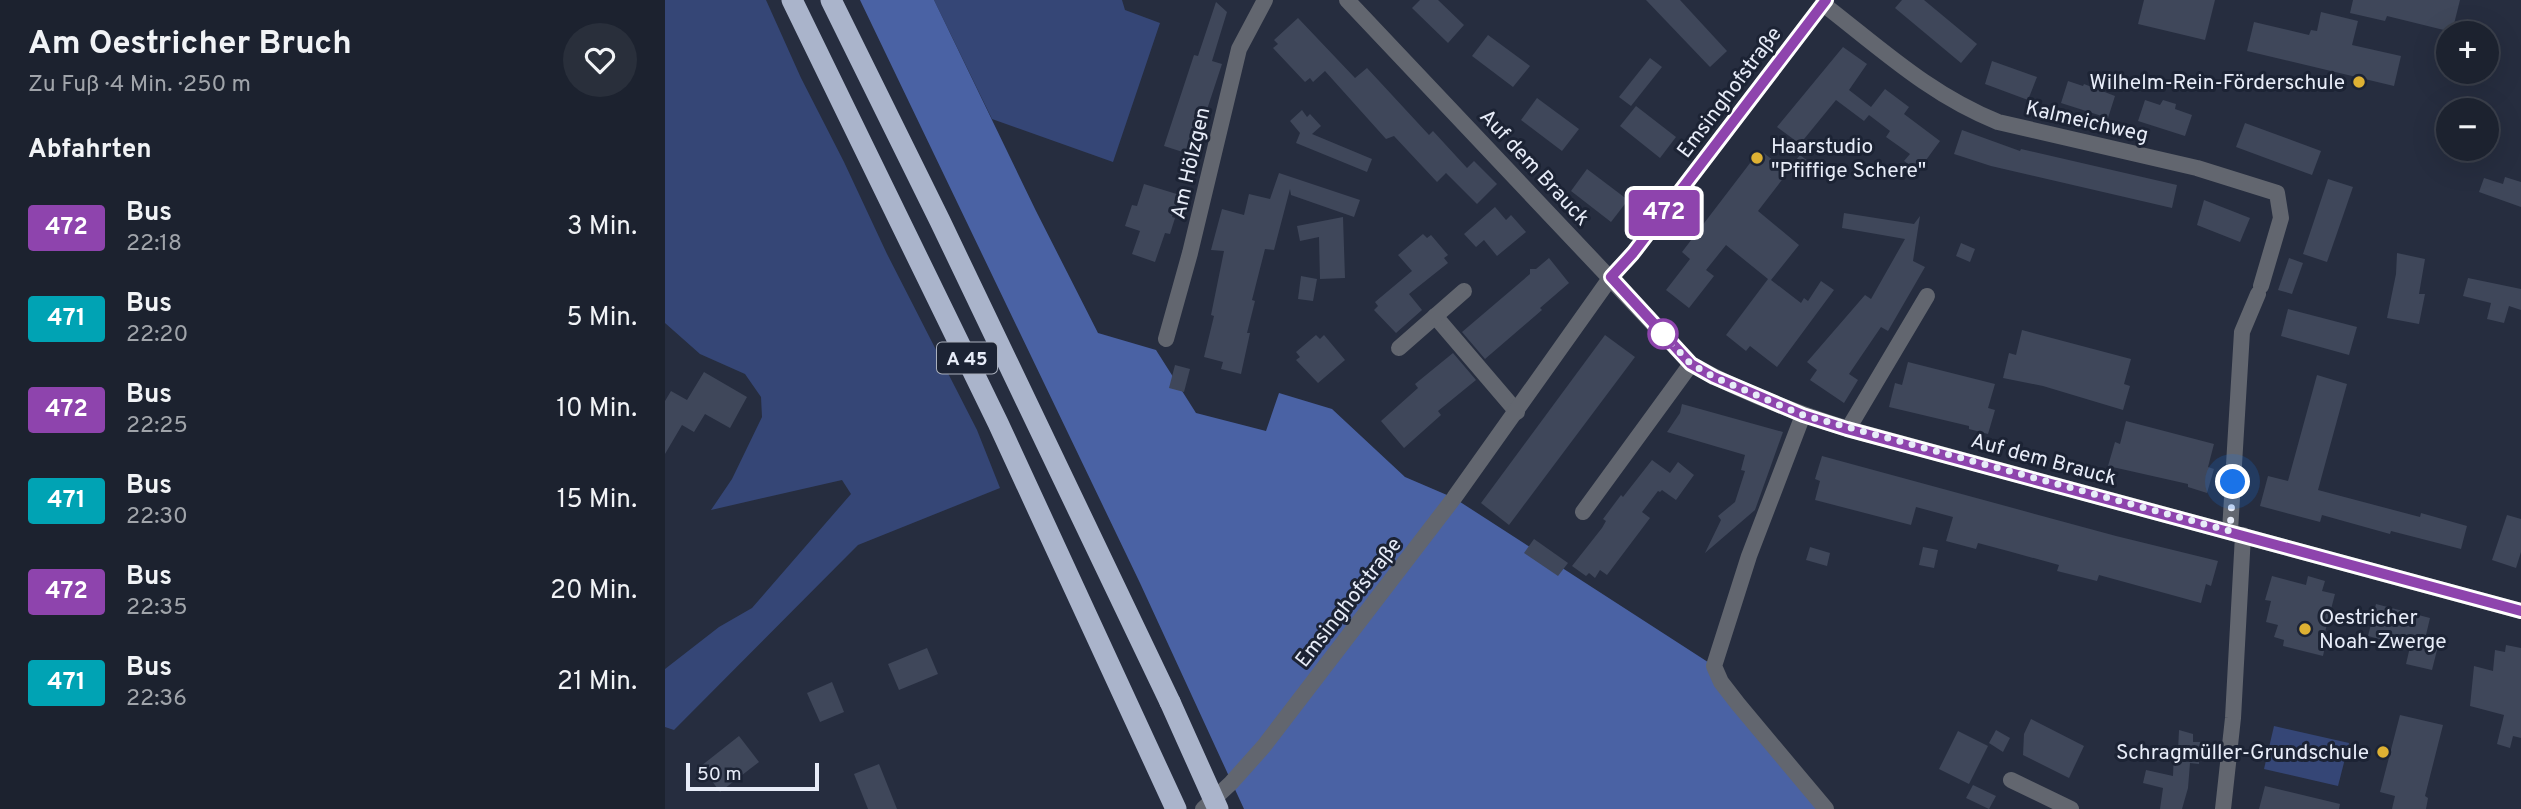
<!DOCTYPE html>
<html lang="de">
<head>
<meta charset="utf-8">
<style>
	:root { --surface:#1c222f; --page:#292f3b; --text:#f1f3f6; --muted:#a0a4aa; --line:#3a3f4b }
	body { margin:0; font-family:Overpass,sans-serif; background:var(--page); color:var(--text); height:100vh; display:flex; flex-direction:column; font-size:26px; white-space:nowrap }
	* { box-sizing:border-box; margin:0 }
	p { font-size:23px; color:var(--muted) }
	.icon { flex:none; width:38px; height:38px; fill:none; stroke:currentColor; stroke-width:2; stroke-linecap:round; stroke-linejoin:round }
	.map { position:relative; flex:1; overflow:hidden }
	.side { display:flex; flex-direction:column; background:var(--surface); width:665px }
	.side>* { flex:none }
	.badge { padding:0 14px; border-radius:5px; font-size:24px; line-height:46px }
	.tools { position:absolute; left:1771px; top:21px; display:grid; gap:14px }
	.tools a { display:grid; place-items:center; width:63px; height:63px; border-radius:50%; background:var(--surface); box-shadow:0 7px 28px #0002,0 0 0 2px var(--line); font-size:35px }
	.scale { position:absolute; left:21px; bottom:18px; width:133px; box-sizing:border-box; padding-left:7px; border:4px solid #e7ecf8; border-top:0; font-size:19px; line-height:24px; white-space:nowrap; color:#e7ecf8; -webkit-text-stroke:5px #1c2334; paint-order:stroke }
	.you { position:absolute; width:35px; height:35px; margin:-18px; border:5px solid #fff; border-radius:50%; background:#1a73e8; box-shadow:0 0 0 10px #1a73e833 }
	.map>.badge { position:absolute; translate:-50% -50%; box-shadow:0 0 0 4px #fff }
	h2 { padding:0 28px; font-size:26px; line-height:63px }
	.round { display:grid; place-items:center; flex:none; width:74px; height:74px; border-radius:37px; background:var(--page) }
	.headline { display:flex; align-items:center; justify-content:space-between; height:119px; padding:0 28px }
	h1 { font-size:33px; font-weight:700; line-height:52px }
	ul { padding:0; list-style:none }
	li { display:flex; align-items:center; gap:21px; height:91px; padding:0 28px }
	li div { flex:1 }
	li b { display:block; font-size:26px }
	li em { font-style:normal }
	li .badge { min-width:77px; font-weight:700; text-align:center }
	main { display:flex; flex:1; min-height:0 }
	.map>svg:first-child { display:block }
	.green { fill:#354676 }
	.forest { fill:#4a62a4 }
	.building { fill:#3f475a }
	.lines { fill:none; stroke-linecap:round; stroke-linejoin:round }
	.minor { stroke:#62666f; stroke-width:16 }
	.motorway { stroke:#aab4cb; stroke-width:21 }
	.motorway-bridge { stroke:#aab4cb; stroke-width:21 }
	.line-casing { stroke:#fff; stroke-width:16 }
	.line { stroke:#8e44ad; stroke-width:10 }
	.walk { stroke:#e7ecf8; stroke-width:7; stroke-dasharray:0 12.6 }
	.poi-dot { fill:#deb133; stroke:#1c2334; stroke-width:2.5 }
	.stop-dot { fill:#fff; stroke:#8e44ad; stroke-width:3.5 }
	.labels { text-anchor:middle; stroke-width:6; stroke-linejoin:round; paint-order:stroke }
	.shield { fill:#1c2334; stroke:#aab0bd; stroke-width:2 }
	.shield-label { font-size:19px; font-weight:bold; fill:#e7ecf8 }
	.poi-label { font-size:21px; fill:#e7ecf8; stroke:#1c2334; text-anchor:end }
	.street-label { font-size:21px; fill:#e7ecf8; stroke:#1c2334 }
</style>
</head>
<body>
<main>
<section class="side">
<div class="headline"><div><h1>Am Oestricher Bruch</h1><p>Zu Fuß · 4 Min. · 250 m</p></div><a class="round"><svg class="icon" aria-label="heart" viewBox="0 0 24 24"><path d="M12 20l-8-8c-3-5 5-10 8-4 3-6 11-1 8 4z"/></svg></a></div>
<h2>Abfahrten</h2>
<ul>
<li><span class="badge" style="background:#8e44ad;color:#fff">472</span><div><b>Bus</b><p>22:18</p></div><em>3 Min.</em></li>
<li><span class="badge" style="background:#00a3b4;color:#fff">471</span><div><b>Bus</b><p>22:20</p></div><em>5 Min.</em></li>
<li><span class="badge" style="background:#8e44ad;color:#fff">472</span><div><b>Bus</b><p>22:25</p></div><em>10 Min.</em></li>
<li><span class="badge" style="background:#00a3b4;color:#fff">471</span><div><b>Bus</b><p>22:30</p></div><em>15 Min.</em></li>
<li><span class="badge" style="background:#8e44ad;color:#fff">472</span><div><b>Bus</b><p>22:35</p></div><em>20 Min.</em></li>
<li><span class="badge" style="background:#00a3b4;color:#fff">471</span><div><b>Bus</b><p>22:36</p></div><em>21 Min.</em></li>
</ul>
</section>
<div class="map">
<svg width="1856" height="809" viewBox="0 0 1856 809">
	<rect width="100%" height="100%" fill="#262d3f"/>
	<g class="green">
		<polygon points="0,0 101,0 136,78 179,162 222,254 312,430 335,488 193,545 9,730 0,727 0,669 54,627 87,608 186,494 177,480 46,510 67,479 97,417 96,397 80,374 35,354 0,323"/>
		<polygon points="269,0 457,0 460,10 495,23 448,162 327,119"/>
		<polygon points="1609,726 1684,743 1673,786 1599,769"/>
	</g>
	<polygon class="forest" points="195,0 269,0 371,211 433,333 491,350 531,413 601,431 614,393 667,409 740,477 789,498 1049,666 1162,809 579,809 475,583"/>
	<g class="building">
		<polygon points="755,0 773,0 799,25 783,43 747,8"/>
		<polygon points="981,0 1015,0 1062,51 1045,67"/>
		<polygon points="1237,0 1259,0 1312,44 1296,63 1230,8"/>
		<polygon points="1479,0 1550,0 1540,40 1473,24"/>
		<polygon points="1688,0 1795,0 1787,32 1722,16 1720,21 1685,13"/>
		<polygon points="551,2 562,12 547,61 557,64 527,155 499,146 529,55 533,56"/>
		<polygon points="1656,12 1693,21 1687,45 1736,56 1729,86 1582,51 1589,22 1644,35 1646,30 1652,31"/>
		<polygon points="633,18 690,78 702,68 764,135 768,131 802,168 809,161 832,184 812,204 781,173 772,182 729,136 721,139 660,71 648,82 645,78 640,82 608,48 613,44 609,40"/>
		<polygon points="823,35 865,66 848,87 807,56"/>
		<polygon points="1178,47 1202,64 1184,90 1206,107 1220,89 1244,107 1239,114 1275,141 1253,171 1239,161 1245,154 1221,137 1225,131 1204,115 1199,121 1171,100 1135,144 1112,127"/>
		<polygon points="985,58 997,67 966,106 954,97"/>
		<polygon points="1327,61 1372,77 1363,100 1320,84"/>
		<polygon points="1403,81 1418,86 1419,84 1450,96 1443,118 1396,103"/>
		<polygon points="872,98 914,129 897,151 856,120"/>
		<polygon points="1480,100 1495,105 1498,100 1511,104 1510,109 1527,115 1520,136 1473,121"/>
		<polygon points="971,106 1011,137 995,158 955,126"/>
		<polygon points="637,110 642,117 645,114 656,126 647,134 707,159 702,172 631,143 635,133 625,121"/>
		<polygon points="1580,123 1656,151 1647,175 1571,147"/>
		<polygon points="1297,130 1355,151 1356,149 1512,185 1507,208 1326,166 1289,154"/>
		<polygon points="1095,150 1123,172 1093,211 1134,245 1106,280 1136,303 1139,298 1143,301 1156,281 1169,290 1112,367 1085,346 1081,351 1061,335 1103,279 1061,245 1041,270 1049,276 1024,308 1001,290 1025,259 1017,252"/>
		<polygon points="1135,155 1148,165 1138,179 1124,169"/>
		<polygon points="922,169 963,200 946,222 906,191"/>
		<polygon points="614,173 695,200 689,217 626,195 625,189 609,250 600,249 587,300 590,301 582,333 585,333 576,374 556,369 558,362 539,357 549,316 546,315 559,251 546,250 557,209 579,215 584,194 605,199"/>
		<polygon points="1840,177 1856,182 1856,207 1814,192 1819,178 1838,184"/>
		<polygon points="1663,179 1688,187 1662,262 1638,254"/>
		<polygon points="479,184 515,195 507,217 510,218 505,234 500,233 490,262 467,254 475,231 460,226 467,205 472,206"/>
		<polygon points="1539,200 1585,218 1575,242 1532,225"/>
		<polygon points="830,207 841,220 846,215 861,232 832,256 819,240 811,247 799,234"/>
		<polygon points="1179,213 1249,224 1255,216 1248,261 1260,267 1223,331 1216,327 1184,374 1193,380 1179,403 1145,380 1152,370 1142,362 1200,295 1206,299 1240,239 1177,228"/>
		<polygon points="678,217 680,278 655,279 654,237 635,241 632,226"/>
		<polygon points="758,234 762,238 766,235 783,255 779,258 783,263 744,294 757,310 731,333 709,310 713,306 710,302 747,271 733,255"/>
		<polygon points="1296,243 1310,249 1305,262 1291,256"/>
		<polygon points="1732,253 1760,259 1754,294 1760,294 1754,324 1722,318 1731,274"/>
		<polygon points="884,258 904,283 875,308 877,310 820,359 797,332 865,274 865,269 871,269"/>
		<polygon points="1624,258 1638,263 1627,294 1613,290"/>
		<polygon points="636,276 652,279 648,301 633,299"/>
		<polygon points="1803,278 1856,289 1856,310 1844,306 1839,323 1822,319 1826,303 1798,296"/>
		<polygon points="1623,309 1692,327 1684,355 1616,336"/>
		<polygon points="1357,330 1466,359 1459,384 1465,386 1458,410 1378,386 1338,378 1344,353 1351,355"/>
		<polygon points="651,335 655,339 659,335 680,360 653,383 631,360 635,357 631,352"/>
		<polygon points="940,335 970,357 844,525 816,503"/>
		<polygon points="788,353 811,380 773,411 776,415 739,448 716,421 753,388 750,384"/>
		<polygon points="1243,362 1330,384 1323,408 1330,410 1323,434 1304,429 1304,426 1224,407 1230,383 1237,385"/>
		<polygon points="510,365 525,369 519,392 504,388"/>
		<polygon points="39,372 82,397 65,428 40,414 29,432 17,425 0,454 0,401 6,391 22,400"/>
		<polygon points="1652,375 1682,384 1653,490 1755,517 1756,513 1802,526 1796,549 1726,531 1725,534 1657,515 1655,522 1595,506 1603,476 1623,481"/>
		<polygon points="1017,404 1118,432 1090,510 1040,553 1056,520 1053,516 1070,502 1080,471 1076,470 1080,455 1002,432 1015,413"/>
		<polygon points="1461,421 1549,444 1543,467 1549,469 1542,493 1523,487 1523,484 1443,466 1450,442 1455,444"/>
		<polygon points="1157,456 1451,536 1553,561 1546,586 1541,584 1536,603 1434,575 1432,581 1392,571 1394,565 1343,551 1313,543 1311,549 1281,541 1288,517 1251,507 1246,525 1150,500 1155,481 1150,479"/>
		<polygon points="987,460 1005,473 1013,462 1029,475 1011,500 997,490 995,492 993,491 977,512 985,518 942,575 935,570 930,578 924,573 921,576 907,566 937,528 941,521 938,519 956,495 958,497"/>
		<polygon points="1842,515 1856,519 1856,552 1851,568 1827,560"/>
		<polygon points="869,539 903,563 893,576 859,553"/>
		<polygon points="1145,547 1165,553 1162,566 1141,560"/>
		<polygon points="1258,547 1273,550 1269,568 1254,565"/>
		<polygon points="1607,576 1641,585 1643,576 1660,581 1657,591 1670,594 1659,636 1662,637 1658,656 1618,646 1619,640 1609,637 1613,625 1601,622 1606,601 1600,600"/>
		<polygon points="1711,604 1765,618 1761,635 1775,638 1767,670 1741,664 1745,647 1703,636"/>
		<polygon points="1841,645 1856,648 1856,738 1848,736 1845,748 1832,744 1839,715 1805,706 1809,666 1828,671 1830,650 1840,652"/>
		<polygon points="262,648 273,674 234,690 223,664"/>
		<polygon points="167,682 179,712 155,722 142,693"/>
		<polygon points="1735,715 1778,725 1760,796 1763,798 1761,809 1727,809 1730,796 1715,792"/>
		<polygon points="1366,719 1419,746 1404,778 1358,755 1359,734"/>
		<polygon points="1331,730 1345,738 1338,752 1324,743"/>
		<polygon points="1514,730 1528,734 1528,742 1535,742 1534,764 1525,763 1523,788 1517,809 1495,809 1498,788 1478,783 1481,770 1508,776 1509,751 1513,751"/>
		<polygon points="1293,731 1323,746 1304,784 1274,769"/>
		<polygon points="74,736 94,762 55,792 36,766"/>
		<polygon points="214,764 232,809 203,809 189,774"/>
		<polygon points="1308,785 1331,796 1324,809 1301,798"/>
		<polygon points="1600,786 1675,804 1674,809 1594,809"/>
	</g>
	<g class="lines">
		<g class="minor">
			<path d="M 682,0 L 1026,364 C 1075,392 1129,412 1183,429 L 1856,611"/>
			<path d="M 1158,4 C 1215,48 1265,95 1333,122 L 1532,168 L 1612,193 L 1616,218 L 1596,286"/>
			<polyline points="770,316 852,412"/>
			<polyline points="501,339 525,253 574,49 600,0"/>
			<polyline points="734,348 799,291"/>
			<polyline points="1138,415 1084,556 1049,666 1056,682 1073,704 1161,809"/>
			<polyline points="1183,429 1262,296"/>
			<polyline points="918,512 1026,364"/>
			<polyline points="1565,531 1577,332 1593,294"/>
			<polyline points="1346,780 1406,809"/>
			<polyline points="538,809 566,783 599,746 789,498 946,277 968,253 1161,0"/>
			<polyline points="1558,809 1568,718 1578,535"/>
		</g>
		<g class="motorway">
			<polyline points="127,0 333,423 511,809"/>
			<polyline points="166,0 275,221 505,702"/>
		</g>
		<polyline class="motorway-bridge" points="505,702 553,809"/>
	</g>
	<g class="lines">
		<defs>
			<polyline id="line" points="1161,0 968,253 946,277 1026,364 1049,377 1138,415 1182,429 1856,611"/>
		</defs>
		<use href="#line" class="line-casing"/>
		<use href="#line" class="line"/>
		<polyline class="walk" points="998,334 1026,364 1049,377 1138,415 1565,531 1568,482"/>
	</g>
	<g class="poi-dot">
		<circle cx="1694" cy="82" r="7"/>
		<circle cx="1092" cy="158" r="7"/>
		<circle cx="1640" cy="629" r="7"/>
		<circle cx="1718" cy="752" r="7"/>
	</g>
	<circle class="stop-dot" cx="998" cy="334" r="14"/>
	<g class="labels">
		<rect class="shield" x="272" y="342.5" width="60" height="31" rx="5"/>
		<g class="shield-label">
			<text x="302" y="365">A 45</text>
		</g>
		<g class="poi-label">
			<text x="1680" y="89">Wilhelm-Rein-Förderschule</text>
			<text x="1106" y="153" text-anchor="start">Haarstudio<tspan x="1106" dy="24">"Pfiffige Schere"</tspan></text>
			<text x="1654" y="624" text-anchor="start">Oestricher<tspan x="1654" dy="24">Noah-Zwerge</tspan></text>
			<text x="1704" y="759">Schragmüller-Grundschule</text>
		</g>
		<g class="street-label">
			<text transform="translate(1064 92) rotate(-53)" y="7">Emsinghofstraße</text>
			<text transform="translate(1422 121) rotate(13)" y="7">Kalmeichweg</text>
			<text transform="translate(525 163) rotate(-77)" y="7">Am Hölzgen</text>
			<text transform="translate(870 167) rotate(47)" y="7">Auf dem Brauck</text>
			<text transform="translate(1379 459) rotate(15)" y="7">Auf dem Brauck</text>
			<text transform="translate(683 602) rotate(-52)" y="7">Emsinghofstraße</text>
		</g>
	</g>
</svg>
<div class="tools">
<a>+</a>
<a>−</a>
</div>
<div class="scale">50 m</div>
<div class="you" style="left:1568px;top:482px"></div>
<b class="badge" style="left:999px;top:213px;background:#8e44ad;color:#fff">472</b>
</div>
</main>
</body>
</html>
